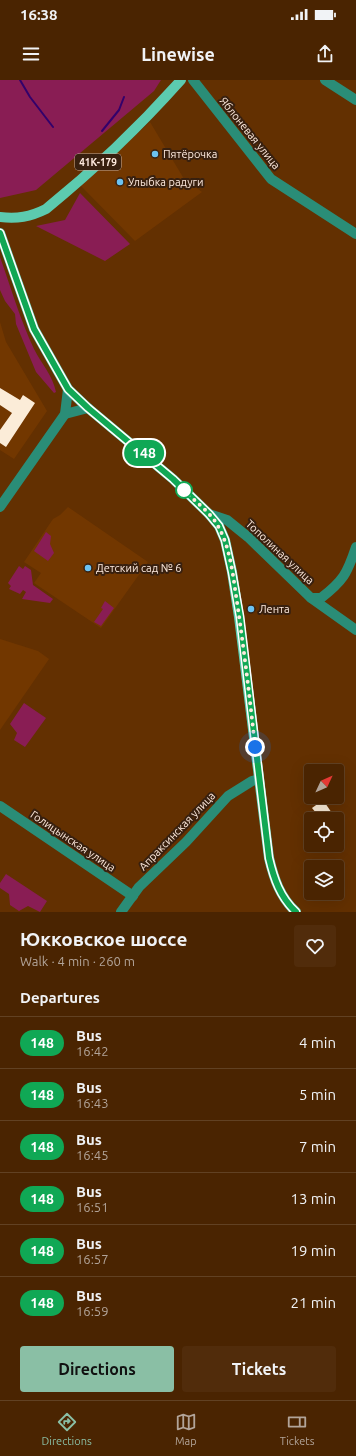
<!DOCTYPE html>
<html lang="en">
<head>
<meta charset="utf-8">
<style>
	:root { --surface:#4a2401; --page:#512c0b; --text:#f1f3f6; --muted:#b2a499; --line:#614123; --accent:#8abfa5 }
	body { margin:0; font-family:Ubuntu,sans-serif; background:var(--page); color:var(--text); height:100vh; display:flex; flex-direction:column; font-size:15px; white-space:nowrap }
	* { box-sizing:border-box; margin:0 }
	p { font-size:13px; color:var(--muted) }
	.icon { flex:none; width:22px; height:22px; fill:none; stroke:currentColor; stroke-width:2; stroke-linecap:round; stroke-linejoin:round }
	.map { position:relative; height:832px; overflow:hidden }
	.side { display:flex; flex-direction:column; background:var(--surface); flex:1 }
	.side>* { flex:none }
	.badge { padding:0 8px; border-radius:13px; font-size:14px; line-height:26px }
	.needle { width:26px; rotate:46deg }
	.buttons { position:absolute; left:304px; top:684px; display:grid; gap:8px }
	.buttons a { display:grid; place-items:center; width:40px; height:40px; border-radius:4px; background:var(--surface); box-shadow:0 4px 16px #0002,0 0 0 1px var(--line); font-size:20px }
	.you { position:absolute; width:20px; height:20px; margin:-10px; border:3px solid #fff; border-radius:50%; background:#1a73e8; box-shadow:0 0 0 6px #1a73e833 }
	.map>.badge { position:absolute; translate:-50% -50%; box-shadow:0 0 0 2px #fff }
	h2 { padding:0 20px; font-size:15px; line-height:36px }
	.round { display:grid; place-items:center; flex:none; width:42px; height:42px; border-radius:4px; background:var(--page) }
	.summary { display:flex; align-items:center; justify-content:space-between; height:68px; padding:0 20px }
	h1 { font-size:19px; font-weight:700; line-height:30px }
	.button { display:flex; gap:8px; margin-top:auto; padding:8px 20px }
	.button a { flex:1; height:46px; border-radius:4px; background:var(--accent); color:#111; font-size:16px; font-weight:700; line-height:46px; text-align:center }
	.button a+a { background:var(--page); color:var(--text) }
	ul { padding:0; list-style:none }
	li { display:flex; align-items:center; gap:12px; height:52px; padding:0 20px; border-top:1px solid var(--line) }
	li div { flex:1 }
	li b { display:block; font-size:15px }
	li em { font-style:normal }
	li .badge { min-width:44px; font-weight:700; text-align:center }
	.status { display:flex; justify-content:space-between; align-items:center; height:28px; padding:0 20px; background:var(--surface); direction:ltr }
	.status svg { height:11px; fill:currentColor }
	header { display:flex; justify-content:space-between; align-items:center; height:52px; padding:0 20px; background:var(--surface); font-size:18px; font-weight:700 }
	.dock { display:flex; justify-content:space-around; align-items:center; height:56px; border-top:1px solid var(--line); background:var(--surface); font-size:11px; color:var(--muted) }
	.dock a { display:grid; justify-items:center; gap:2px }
	.dock .on { color:var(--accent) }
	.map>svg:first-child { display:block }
	.built { fill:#723700 }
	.green { fill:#891d54 }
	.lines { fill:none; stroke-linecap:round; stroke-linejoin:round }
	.stream { stroke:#33016b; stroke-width:2 }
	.building { fill:#fbecd8 }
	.minor { stroke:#2a8d77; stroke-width:10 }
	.major { stroke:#5ccbaf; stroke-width:10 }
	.line-casing { stroke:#fff; stroke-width:9 }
	.line { stroke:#10a855; stroke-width:6 }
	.walk { stroke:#feeade; stroke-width:4; stroke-dasharray:0 7.2 }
	.poi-dot { fill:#6cc3f2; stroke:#38200f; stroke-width:1.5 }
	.stop-dot { fill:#fff; stroke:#10a855; stroke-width:2 }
	.labels { text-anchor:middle; stroke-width:4; stroke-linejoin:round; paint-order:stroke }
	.shield { fill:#38200f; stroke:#c3ada0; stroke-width:1 }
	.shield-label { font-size:10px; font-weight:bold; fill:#feeade }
	.street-label { font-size:11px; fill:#feeade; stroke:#38200f }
	.poi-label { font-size:11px; fill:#feeade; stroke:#38200f; text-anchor:start }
</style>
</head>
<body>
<div class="status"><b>16:38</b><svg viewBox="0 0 49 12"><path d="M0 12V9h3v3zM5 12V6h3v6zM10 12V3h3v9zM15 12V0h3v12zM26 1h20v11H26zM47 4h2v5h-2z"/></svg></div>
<header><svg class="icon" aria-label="menu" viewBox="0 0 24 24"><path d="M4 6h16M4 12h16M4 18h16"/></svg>Linewise<svg class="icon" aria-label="share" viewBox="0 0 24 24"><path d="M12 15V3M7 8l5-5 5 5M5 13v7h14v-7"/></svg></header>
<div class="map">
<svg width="356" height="832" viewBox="0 0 356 832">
	<rect width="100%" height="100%" fill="#633001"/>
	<g class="built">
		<polygon points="150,42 184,99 202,112 135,161 81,106"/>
		<polygon points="0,242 6,262 47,331 14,379 0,370"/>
		<polygon points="68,427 148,482 101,548 34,503 41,493 24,482 53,439 60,435"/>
		<polygon points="0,559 38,571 49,579 0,650"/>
	</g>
	<g class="green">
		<polygon points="0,0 161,0 154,11 36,110 0,118"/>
		<polygon points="80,113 130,164 105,181 36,146 65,140"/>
		<path d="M 0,177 C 11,208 20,239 34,269 C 41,283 53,296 56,312 L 54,313 L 36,292 L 16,244 L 15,234 L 5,221 L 0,210 Z"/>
		<polygon points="46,452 51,456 50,464 54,473 48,481 34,471"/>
		<polygon points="19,486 23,489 25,486 31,490 33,505 53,519 50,523 22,519 26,512 23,510 20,514 9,509 11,506 8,503"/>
		<polygon points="105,521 114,528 101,546 94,542 103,529 101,528"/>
		<polygon points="24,623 46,638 25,667 14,660 17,653 10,644"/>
		<polygon points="6,794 47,821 40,832 28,826 19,831 10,825 9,814 0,808 0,803"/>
	</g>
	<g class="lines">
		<g class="stream">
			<polyline points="20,0 30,17 53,47"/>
			<polyline points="102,51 119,30 124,17"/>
		</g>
	</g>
	<g class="building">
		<polygon points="0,308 20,320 23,315 35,323 6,367 0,363 0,350 12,333 0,325"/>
		<polygon points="323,720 336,739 321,739 312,728"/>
	</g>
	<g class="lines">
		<g class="minor">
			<polyline points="193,0 271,99 356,154"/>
			<polyline points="325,0 356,20"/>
			<polyline points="65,334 88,328"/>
			<polyline points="0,427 65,334 68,309"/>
			<path d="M 209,434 L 227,440 L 248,457 L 311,518 L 321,518 C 343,501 347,494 356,467"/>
			<polyline points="311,518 356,550"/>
			<polyline points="0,726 133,816"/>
			<polyline points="121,832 139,807 186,762 228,716 252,701 259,699"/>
		</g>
		<g class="major">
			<path d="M 0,137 C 17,139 30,137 46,129 C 94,90 140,46 181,0"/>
			<path d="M 0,153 L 34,249 L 68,309 L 88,328 L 173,399 L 209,434 L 219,446 L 225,460 L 232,492 L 239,537 L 269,778 C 274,799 280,817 296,832"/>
		</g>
	</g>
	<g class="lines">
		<defs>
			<path id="line" d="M 0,153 L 34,249 L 68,309 L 88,328 L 173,399 L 209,434 L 219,446 L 225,460 L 232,492 L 240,537 L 269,778 C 274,799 280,817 296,832"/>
		</defs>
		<use href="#line" class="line-casing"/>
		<use href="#line" class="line"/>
		<path class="walk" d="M 184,410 C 195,422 212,433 219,448 C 231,470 233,497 237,522 C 244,570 250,619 255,667"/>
	</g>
	<g class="poi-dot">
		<circle cx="155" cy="74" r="4"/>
		<circle cx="120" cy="102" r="4"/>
		<circle cx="88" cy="488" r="4"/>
		<circle cx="251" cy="529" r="4"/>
	</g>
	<circle class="stop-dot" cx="184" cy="410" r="8"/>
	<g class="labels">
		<rect class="shield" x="75" y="74" width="46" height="16" rx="3"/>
		<g class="shield-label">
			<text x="98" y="86">41К-179</text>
		</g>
		<g class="street-label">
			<text transform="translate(250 53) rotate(51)" y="4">Яблоневая улица</text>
			<text transform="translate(280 472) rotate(43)" y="4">Тополиная улица</text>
			<text transform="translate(177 751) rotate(-46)" y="4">Апраксинская улица</text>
			<text transform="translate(73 761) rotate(34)" y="4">Голицынская улица</text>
		</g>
		<g class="poi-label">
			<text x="163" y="78">Пятёрочка</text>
			<text x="128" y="106">Улыбка радуги</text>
			<text x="96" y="492">Детский сад № 6</text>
			<text x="259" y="533">Лента</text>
		</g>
	</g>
</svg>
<div class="buttons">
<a><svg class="needle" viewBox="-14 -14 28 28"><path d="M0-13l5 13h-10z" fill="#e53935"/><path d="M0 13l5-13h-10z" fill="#b2a499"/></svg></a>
<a><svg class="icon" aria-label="locate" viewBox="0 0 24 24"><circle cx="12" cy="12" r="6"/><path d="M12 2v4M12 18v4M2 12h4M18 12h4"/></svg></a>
<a><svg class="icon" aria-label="layers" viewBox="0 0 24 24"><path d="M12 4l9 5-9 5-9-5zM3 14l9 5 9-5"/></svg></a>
</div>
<div class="you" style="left:255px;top:667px"></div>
<b class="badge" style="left:144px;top:373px;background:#10a855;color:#fff">148</b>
</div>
<section class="side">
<div class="summary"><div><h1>Юкковское шоссе</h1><p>Walk · 4 min · 260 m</p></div><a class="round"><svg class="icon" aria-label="heart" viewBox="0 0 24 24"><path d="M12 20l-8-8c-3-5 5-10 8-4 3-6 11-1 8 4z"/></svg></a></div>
<h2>Departures</h2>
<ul>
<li><span class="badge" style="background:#10a855;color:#fff">148</span><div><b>Bus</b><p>16:42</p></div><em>4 min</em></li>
<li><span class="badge" style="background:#10a855;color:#fff">148</span><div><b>Bus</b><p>16:43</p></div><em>5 min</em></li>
<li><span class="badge" style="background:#10a855;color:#fff">148</span><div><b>Bus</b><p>16:45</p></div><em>7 min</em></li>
<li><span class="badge" style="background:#10a855;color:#fff">148</span><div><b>Bus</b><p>16:51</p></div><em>13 min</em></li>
<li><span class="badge" style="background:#10a855;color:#fff">148</span><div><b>Bus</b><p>16:57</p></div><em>19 min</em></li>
<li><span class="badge" style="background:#10a855;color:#fff">148</span><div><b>Bus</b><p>16:59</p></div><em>21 min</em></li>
</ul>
<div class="button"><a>Directions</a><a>Tickets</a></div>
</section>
<nav class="dock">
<a class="on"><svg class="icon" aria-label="directions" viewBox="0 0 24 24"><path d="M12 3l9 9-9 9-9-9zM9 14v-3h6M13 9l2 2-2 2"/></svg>Directions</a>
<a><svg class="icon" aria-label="map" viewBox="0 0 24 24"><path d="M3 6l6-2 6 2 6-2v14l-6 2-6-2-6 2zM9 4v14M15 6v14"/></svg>Map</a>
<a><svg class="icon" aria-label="tickets" viewBox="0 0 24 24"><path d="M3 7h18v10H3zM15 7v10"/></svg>Tickets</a>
</nav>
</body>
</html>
